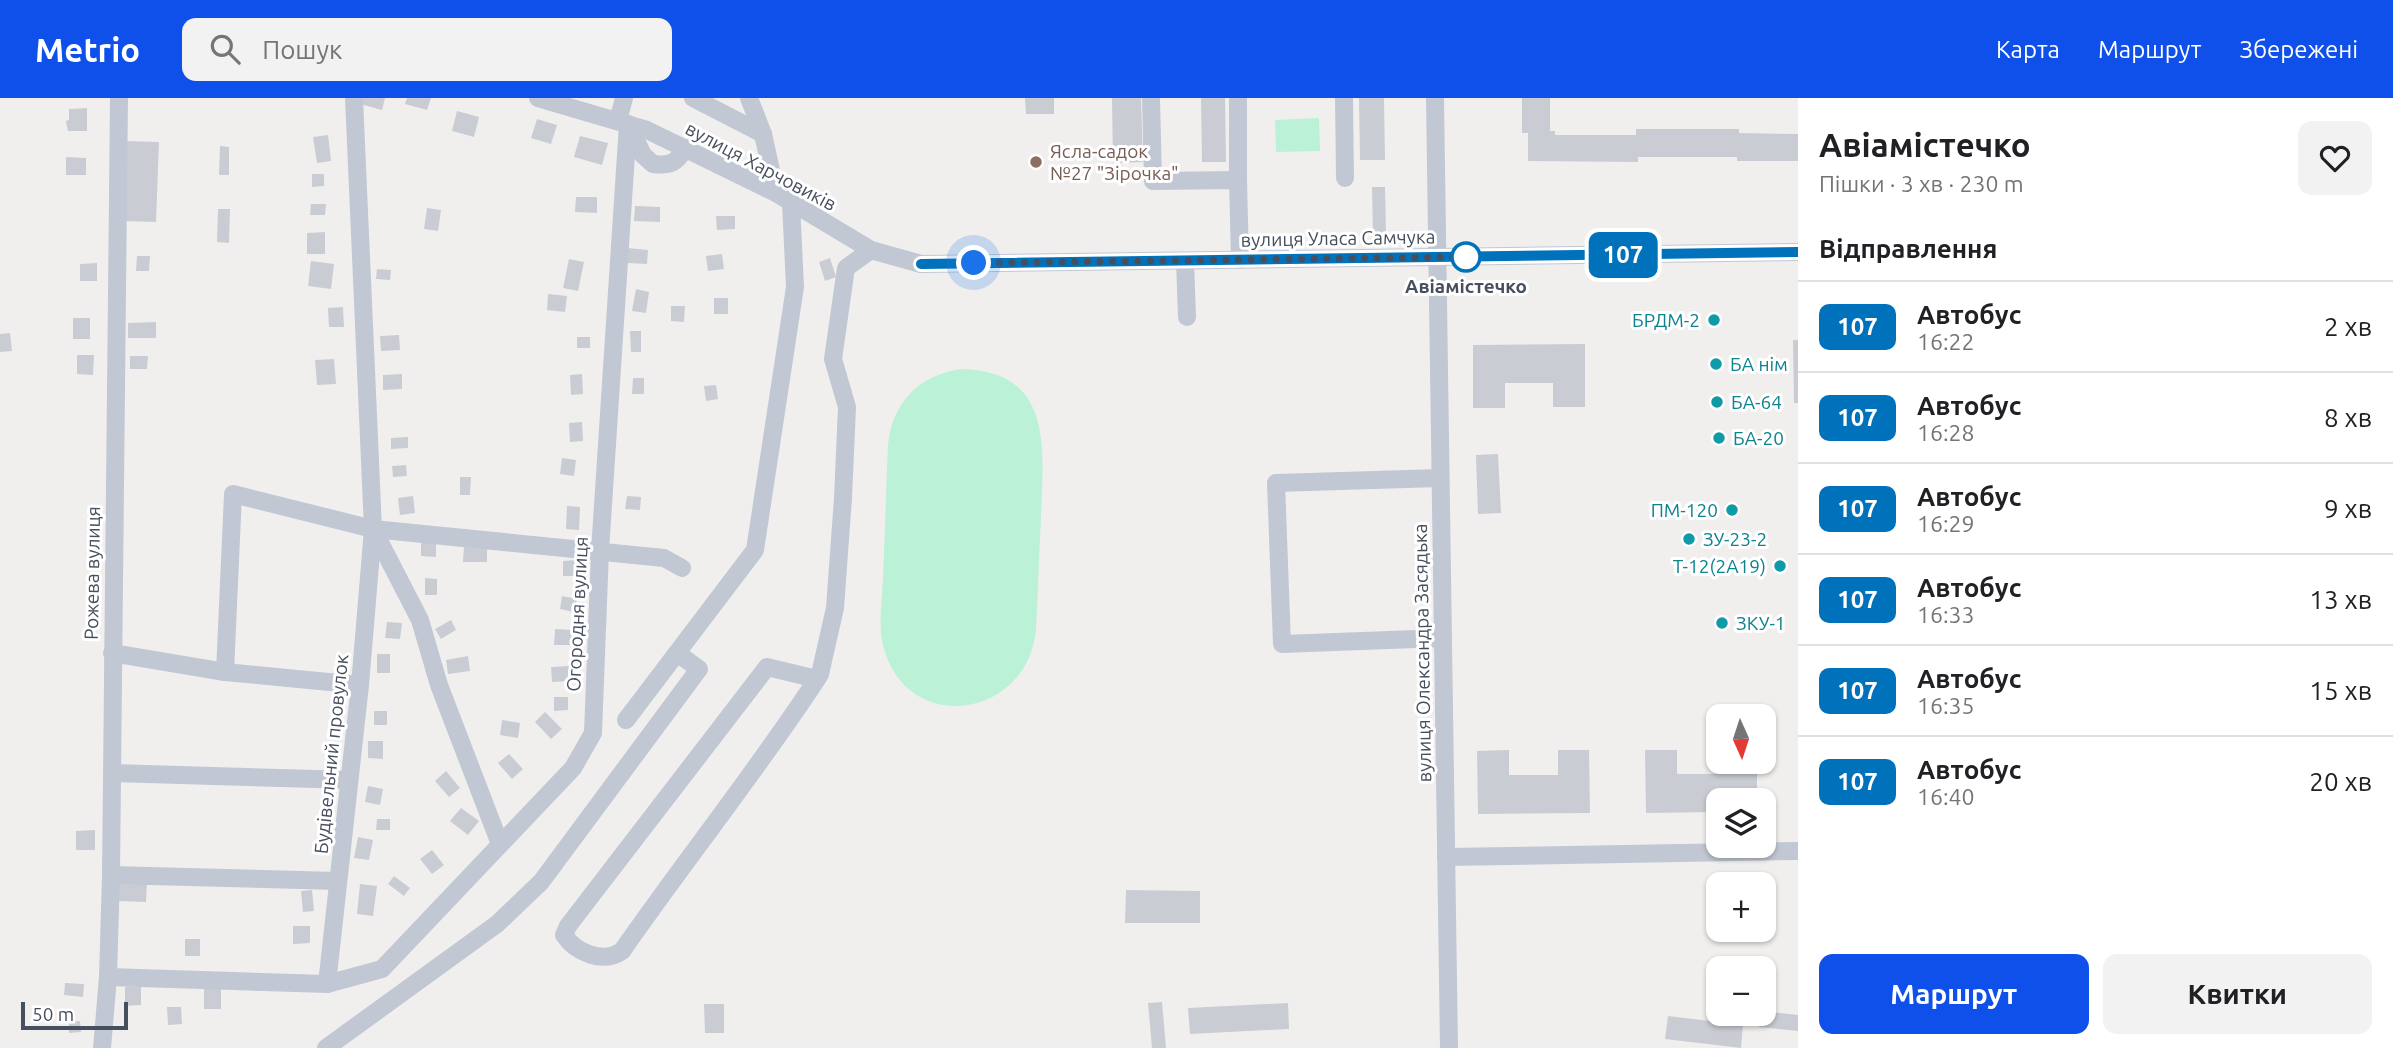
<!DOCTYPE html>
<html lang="uk">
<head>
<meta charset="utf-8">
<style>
	:root { --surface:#fff; --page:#f2f2f2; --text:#202124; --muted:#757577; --line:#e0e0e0; --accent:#1050ea }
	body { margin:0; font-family:Ubuntu,sans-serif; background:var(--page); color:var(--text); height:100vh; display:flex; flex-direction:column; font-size:26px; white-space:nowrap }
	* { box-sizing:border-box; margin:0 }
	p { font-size:23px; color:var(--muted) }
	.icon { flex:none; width:38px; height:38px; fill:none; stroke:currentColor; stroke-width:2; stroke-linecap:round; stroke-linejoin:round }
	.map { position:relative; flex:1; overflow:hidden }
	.drawer { display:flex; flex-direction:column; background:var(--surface); width:595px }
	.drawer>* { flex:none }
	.badge { padding:0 14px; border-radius:10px; font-size:24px; line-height:46px }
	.needle { width:46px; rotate:177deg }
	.controls { position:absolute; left:1706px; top:606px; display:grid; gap:14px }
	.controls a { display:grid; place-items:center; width:70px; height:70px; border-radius:14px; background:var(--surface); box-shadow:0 2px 5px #0004; font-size:35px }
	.scale { position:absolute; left:21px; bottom:18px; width:107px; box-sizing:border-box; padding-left:7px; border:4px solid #464f5d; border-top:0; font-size:19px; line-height:24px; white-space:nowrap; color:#464f5d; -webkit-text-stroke:5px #fff; paint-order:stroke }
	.you { position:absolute; width:35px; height:35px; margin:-18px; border:5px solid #fff; border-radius:50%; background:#1a73e8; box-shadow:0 0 0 10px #1a73e833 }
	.map>.badge { position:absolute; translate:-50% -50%; box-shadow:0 0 0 4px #fff }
	h2 { padding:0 21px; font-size:26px; line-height:63px }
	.round { display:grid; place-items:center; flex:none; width:74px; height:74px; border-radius:14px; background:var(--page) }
	.summary { display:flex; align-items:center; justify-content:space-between; height:119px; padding:0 21px }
	h1 { font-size:33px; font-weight:700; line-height:52px }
	.action { display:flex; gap:14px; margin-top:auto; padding:14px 21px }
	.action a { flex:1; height:80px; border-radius:14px; background:var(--accent); color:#fff; font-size:28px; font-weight:700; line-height:80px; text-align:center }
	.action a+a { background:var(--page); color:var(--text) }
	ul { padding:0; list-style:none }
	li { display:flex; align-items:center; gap:21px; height:91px; padding:0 21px; border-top:2px solid var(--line) }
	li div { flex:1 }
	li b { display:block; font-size:26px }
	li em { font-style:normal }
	li .badge { min-width:77px; font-weight:700; text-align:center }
	header { display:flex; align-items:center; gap:42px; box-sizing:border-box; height:98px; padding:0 35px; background:var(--accent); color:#fff }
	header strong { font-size:33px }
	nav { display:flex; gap:38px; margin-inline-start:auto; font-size:24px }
	.search { width:490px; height:63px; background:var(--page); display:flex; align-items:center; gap:18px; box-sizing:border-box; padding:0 24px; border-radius:14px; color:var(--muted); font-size:26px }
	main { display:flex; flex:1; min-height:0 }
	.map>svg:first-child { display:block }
	.green { fill:#baf1d7 }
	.building { fill:#caccd4 }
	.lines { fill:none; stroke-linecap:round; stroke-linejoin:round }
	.minor { stroke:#c1c8d4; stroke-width:18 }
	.line-casing { stroke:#fff; stroke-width:16 }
	.line { stroke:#0072bc; stroke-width:10 }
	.walk { stroke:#464f5d; stroke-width:7; stroke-dasharray:0 12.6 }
	.education-dot { fill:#8d6e63; stroke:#fff; stroke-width:2.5 }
	.stop-dot { fill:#fff; stroke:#0072bc; stroke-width:3.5 }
	.culture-dot { fill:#0f9aa8; stroke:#fff; stroke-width:2.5 }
	.labels { text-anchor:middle; stroke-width:6; stroke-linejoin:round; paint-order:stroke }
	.education-label { font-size:19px; fill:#785e54; stroke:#fff; text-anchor:start }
	.street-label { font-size:19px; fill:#464f5d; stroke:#fff }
	.stop-label { font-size:19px; font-weight:bold; fill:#464f5d; stroke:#fff }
	.culture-label { font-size:19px; fill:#0d838f; stroke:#fff; text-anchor:start }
</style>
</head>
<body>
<header>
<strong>Metrio</strong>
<div class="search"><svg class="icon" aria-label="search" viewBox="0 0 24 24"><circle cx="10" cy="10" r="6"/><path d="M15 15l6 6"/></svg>Пошук</div>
<nav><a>Карта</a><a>Маршрут</a><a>Збережені</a></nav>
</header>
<main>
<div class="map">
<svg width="1798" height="950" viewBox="0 0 1798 950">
	<rect width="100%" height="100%" fill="#f1efee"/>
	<g class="green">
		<polygon points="1319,20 1320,53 1276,54 1275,22"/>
		<path d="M 961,271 C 1055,273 1043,352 1041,419 C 1039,457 1038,494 1036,532 C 1027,620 911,637 885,554 C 877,531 882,504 883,480 C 885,435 886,391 888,347 C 892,305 919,277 961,271 Z"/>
	</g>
	<g class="building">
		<polygon points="361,0 385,0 382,12 360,6"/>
		<polygon points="407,0 431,0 427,12 405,6"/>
		<polygon points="1025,0 1054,0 1054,16 1026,16"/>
		<polygon points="1112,0 1141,0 1143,64 1113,65"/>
		<polygon points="1201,0 1225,0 1226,64 1202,64"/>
		<polygon points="1359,0 1384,0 1385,62 1360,62"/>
		<polygon points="1522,0 1550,0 1550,33 1555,33 1555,37 1636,37 1636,31 1739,31 1739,35 1798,36 1798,63 1737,63 1737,59 1638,59 1638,64 1528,63 1528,35 1522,35"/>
		<polygon points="87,10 87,33 68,33 66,23 69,22 69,11"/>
		<polygon points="457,13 479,19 474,39 452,33"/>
		<polygon points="537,21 557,27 551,46 531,40"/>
		<polygon points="328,37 331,63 317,65 313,39"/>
		<polygon points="580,38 608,45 602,67 574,59"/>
		<polygon points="125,43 159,44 156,124 122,123"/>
		<polygon points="220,48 229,49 229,77 219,77"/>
		<polygon points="66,59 86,60 86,77 66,77"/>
		<polygon points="312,76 324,76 324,88 312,89"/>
		<polygon points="1372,89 1385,89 1386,137 1373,137"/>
		<polygon points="576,99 597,99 597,115 575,114"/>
		<polygon points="311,106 326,106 325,117 310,117"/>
		<polygon points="635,108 660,109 660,124 634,123"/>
		<polygon points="427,110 441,112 438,133 424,131"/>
		<polygon points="218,111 230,111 229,145 217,144"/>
		<polygon points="716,118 735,118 735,131 717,132"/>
		<polygon points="325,134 325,156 307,156 307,135"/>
		<polygon points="628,150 648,152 647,166 627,165"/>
		<polygon points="722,156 724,171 708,173 706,158"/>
		<polygon points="137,158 150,158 149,173 136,173"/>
		<polygon points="830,160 836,179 825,183 819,164"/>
		<polygon points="569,161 584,164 578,193 563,190"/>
		<polygon points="311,163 334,166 331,191 308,188"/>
		<polygon points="97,165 97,183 80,183 80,166"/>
		<polygon points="377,171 391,172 390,182 376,181"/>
		<polygon points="636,191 649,194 646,215 632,213"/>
		<polygon points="548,196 567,198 565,214 547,212"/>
		<rect x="714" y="200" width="14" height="16"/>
		<polygon points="671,208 685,208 684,224 671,223"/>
		<polygon points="343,209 344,229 329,229 328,210"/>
		<rect x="73" y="220" width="17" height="21"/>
		<polygon points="156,224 156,240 128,240 128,225"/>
		<polygon points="630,233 641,233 641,254 631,254"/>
		<polygon points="10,235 12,253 0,254 0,236"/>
		<polygon points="399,237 400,252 381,253 380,238"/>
		<rect x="577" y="239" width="13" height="11"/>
		<polygon points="1793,242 1798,242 1798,305 1794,305"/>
		<polygon points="1585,246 1585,309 1553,309 1553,285 1505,285 1505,310 1473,310 1473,247"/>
		<polygon points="77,257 94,257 93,277 77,276"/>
		<polygon points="130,258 148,258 147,271 130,271"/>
		<polygon points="334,261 336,286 317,287 315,262"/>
		<polygon points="402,276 402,291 383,292 383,277"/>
		<polygon points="582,276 583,296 571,297 570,277"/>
		<polygon points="633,280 644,280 644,296 632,296"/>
		<polygon points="716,287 718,301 706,303 704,288"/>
		<polygon points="582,324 583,343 570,344 569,325"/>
		<polygon points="408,339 408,350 391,351 391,340"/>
		<polygon points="1498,356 1501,415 1478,416 1476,357"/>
		<polygon points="562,360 576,362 574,378 560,376"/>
		<polygon points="406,367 407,378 393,379 392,368"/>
		<polygon points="460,379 471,379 470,397 460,397"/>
		<polygon points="413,398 415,415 400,417 398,400"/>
		<polygon points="627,398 641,399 640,412 625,411"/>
		<polygon points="567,408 580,409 579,432 566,431"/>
		<polygon points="421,441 436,442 436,459 421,458"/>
		<polygon points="464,449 487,450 487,464 463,464"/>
		<polygon points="578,462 578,478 563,478 563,463"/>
		<polygon points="425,480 437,481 437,497 425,497"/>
		<polygon points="562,498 577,501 574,514 560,511"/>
		<polygon points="451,522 456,532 441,541 435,531"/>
		<polygon points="387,524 402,525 400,541 385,540"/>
		<polygon points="555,531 572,532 572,547 554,547"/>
		<rect x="377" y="556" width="13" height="19"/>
		<polygon points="468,558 470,573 448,576 446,562"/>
		<polygon points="569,568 570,583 552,584 551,569"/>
		<polygon points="554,599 568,599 568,612 554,613"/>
		<rect x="374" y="613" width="13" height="14"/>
		<polygon points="545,614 562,631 551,641 535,624"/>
		<polygon points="502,622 520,625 518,640 500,637"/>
		<polygon points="368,643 383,643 383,661 368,660"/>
		<polygon points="1509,652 1509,677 1558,677 1558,652 1589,652 1590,715 1478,716 1477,653"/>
		<polygon points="1645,652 1677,652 1677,676 1726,676 1725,663 1757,663 1757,702 1718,702 1718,714 1646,715"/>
		<polygon points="509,656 523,671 512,681 498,665"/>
		<polygon points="446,673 460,690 449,699 435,683"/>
		<polygon points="368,688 383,691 380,707 365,704"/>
		<polygon points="461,710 479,723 468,737 450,723"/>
		<polygon points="377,721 390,721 390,732 376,732"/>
		<polygon points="95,732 95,752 76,752 76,733"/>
		<polygon points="358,739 373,742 369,762 354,760"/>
		<polygon points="432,752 444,767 432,776 420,761"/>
		<polygon points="394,778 410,790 404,798 388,786"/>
		<polygon points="117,783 147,784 146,804 117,803"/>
		<polygon points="360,786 377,788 373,818 357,816"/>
		<polygon points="312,792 314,813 303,814 301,793"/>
		<polygon points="1126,792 1200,793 1200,825 1125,825"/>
		<polygon points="293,828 310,828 310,845 293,846"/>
		<rect x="185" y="841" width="15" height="17"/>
		<polygon points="65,885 84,886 83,899 64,897"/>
		<polygon points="125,889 141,889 141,907 125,908"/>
		<rect x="204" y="891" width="17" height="20"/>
		<polygon points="1162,904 1166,950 1152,950 1148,905"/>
		<polygon points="1288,905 1289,931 1190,936 1188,910"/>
		<polygon points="704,906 724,906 724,935 705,935"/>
		<polygon points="167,909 181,909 182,926 168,927"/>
		<polygon points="1764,913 1798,917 1798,933 1759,929 1760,915"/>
		<polygon points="1668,918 1743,927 1741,950 1665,941"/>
		<polygon points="80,923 81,934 69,935 69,924"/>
	</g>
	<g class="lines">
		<g class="minor">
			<polyline points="538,0 647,32 776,95 871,152 921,166 1798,154"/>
			<polyline points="693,0 763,36"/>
			<polyline points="749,0 763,36 776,95"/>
			<polyline points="1151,0 1153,83 1238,82 1240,162"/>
			<polyline points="1238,0 1238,82"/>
			<polyline points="1344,0 1345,80"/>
			<polyline points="1435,0 1449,950"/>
			<polyline points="618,23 624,0"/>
			<path d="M 628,26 L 643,57 L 653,66 C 670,68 677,65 685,50"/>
			<polyline points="1185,163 1187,219"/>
			<polyline points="1440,380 1276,385 1282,546 1443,540"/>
			<polyline points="373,431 420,522 439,587 500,746"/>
			<polyline points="112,555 225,574 360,587"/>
			<polyline points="225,574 233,396 373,431 664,460 682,470"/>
			<path d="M 817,581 L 767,569 L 568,828 L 564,837 C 576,855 603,866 622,853 C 686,761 756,674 817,581 L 820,576 L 835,510 L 843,400 L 847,309 L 833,261 L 846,170 L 871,152"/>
			<polyline points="626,622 755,452 795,189 791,105"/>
			<polyline points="112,675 349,682"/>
			<polyline points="1446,759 1798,753"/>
			<polyline points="111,777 338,783"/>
			<polyline points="108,879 327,886 382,871 573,670 593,635 600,453 628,26"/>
			<polyline points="327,886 360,587 373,431 354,0"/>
			<polyline points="102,950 108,879 111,777 119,0"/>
			<polyline points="326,950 497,826 541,784 699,571 677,555"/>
		</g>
	</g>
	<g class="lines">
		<defs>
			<polyline id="line" points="921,166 1798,154"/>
		</defs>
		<use href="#line" class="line-casing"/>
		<use href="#line" class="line"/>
		<polyline class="walk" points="974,165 1466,159"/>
	</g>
	<circle class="education-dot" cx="1036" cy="64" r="7"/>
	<circle class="stop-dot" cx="1466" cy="159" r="14"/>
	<g class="culture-dot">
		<circle cx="1714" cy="222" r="7"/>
		<circle cx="1716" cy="266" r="7"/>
		<circle cx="1717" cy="304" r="7"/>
		<circle cx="1719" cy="340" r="7"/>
		<circle cx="1732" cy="412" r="7"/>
		<circle cx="1689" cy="441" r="7"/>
		<circle cx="1780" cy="468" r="7"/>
		<circle cx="1722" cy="525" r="7"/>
	</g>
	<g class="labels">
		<g class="education-label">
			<text x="1050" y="60">Ясла-садок<tspan x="1050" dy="22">№27 "Зірочка"</tspan></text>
		</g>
		<g class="street-label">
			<text transform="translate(761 68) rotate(28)" y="7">вулиця Харчовиків</text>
			<text transform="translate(1338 140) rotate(-1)" y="7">вулиця Уласа Самчука</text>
			<text transform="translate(92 475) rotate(-89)" y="7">Рожева вулиця</text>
			<text transform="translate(577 516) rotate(-87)" y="7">Огородня вулиця</text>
			<text transform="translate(1422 555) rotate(-91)" y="7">вулиця Олександра Засядька</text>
			<text transform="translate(331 656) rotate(-84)" y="7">Будівельний провулок</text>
		</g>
		<g class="stop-label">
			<text x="1466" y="195">Авіамістечко</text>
		</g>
		<g class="culture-label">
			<text x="1700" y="229" text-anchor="end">БРДМ-2</text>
			<text x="1730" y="273">БА нім</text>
			<text x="1731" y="311">БА-64</text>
			<text x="1733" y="347">БА-20</text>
			<text x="1718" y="419" text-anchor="end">ПМ-120</text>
			<text x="1703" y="448">ЗУ-23-2</text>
			<text x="1766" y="475" text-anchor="end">Т-12(2А19)</text>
			<text x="1736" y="532">ЗКУ-1</text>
		</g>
	</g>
</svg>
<div class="controls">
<a><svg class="needle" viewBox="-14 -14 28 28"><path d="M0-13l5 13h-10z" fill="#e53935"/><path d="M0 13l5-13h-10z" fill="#757577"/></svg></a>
<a><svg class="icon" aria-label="layers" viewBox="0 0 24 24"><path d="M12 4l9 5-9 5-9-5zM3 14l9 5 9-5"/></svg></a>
<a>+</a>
<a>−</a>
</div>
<div class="scale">50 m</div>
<div class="you" style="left:974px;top:165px"></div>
<b class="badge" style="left:1623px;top:157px;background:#0072bc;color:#fff">107</b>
</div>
<section class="drawer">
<div class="summary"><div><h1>Авіамістечко</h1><p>Пішки · 3 хв · 230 m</p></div><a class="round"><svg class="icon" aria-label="heart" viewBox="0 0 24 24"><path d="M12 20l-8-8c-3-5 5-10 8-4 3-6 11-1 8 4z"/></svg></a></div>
<h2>Відправлення</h2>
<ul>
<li><span class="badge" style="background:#0072bc;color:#fff">107</span><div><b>Автобус</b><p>16:22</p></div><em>2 хв</em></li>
<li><span class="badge" style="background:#0072bc;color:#fff">107</span><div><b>Автобус</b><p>16:28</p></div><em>8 хв</em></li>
<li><span class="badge" style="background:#0072bc;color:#fff">107</span><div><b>Автобус</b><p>16:29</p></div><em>9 хв</em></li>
<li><span class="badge" style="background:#0072bc;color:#fff">107</span><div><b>Автобус</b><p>16:33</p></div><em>13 хв</em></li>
<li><span class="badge" style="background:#0072bc;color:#fff">107</span><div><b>Автобус</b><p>16:35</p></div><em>15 хв</em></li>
<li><span class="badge" style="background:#0072bc;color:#fff">107</span><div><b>Автобус</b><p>16:40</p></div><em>20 хв</em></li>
</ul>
<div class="action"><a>Маршрут</a><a>Квитки</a></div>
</section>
</main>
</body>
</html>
